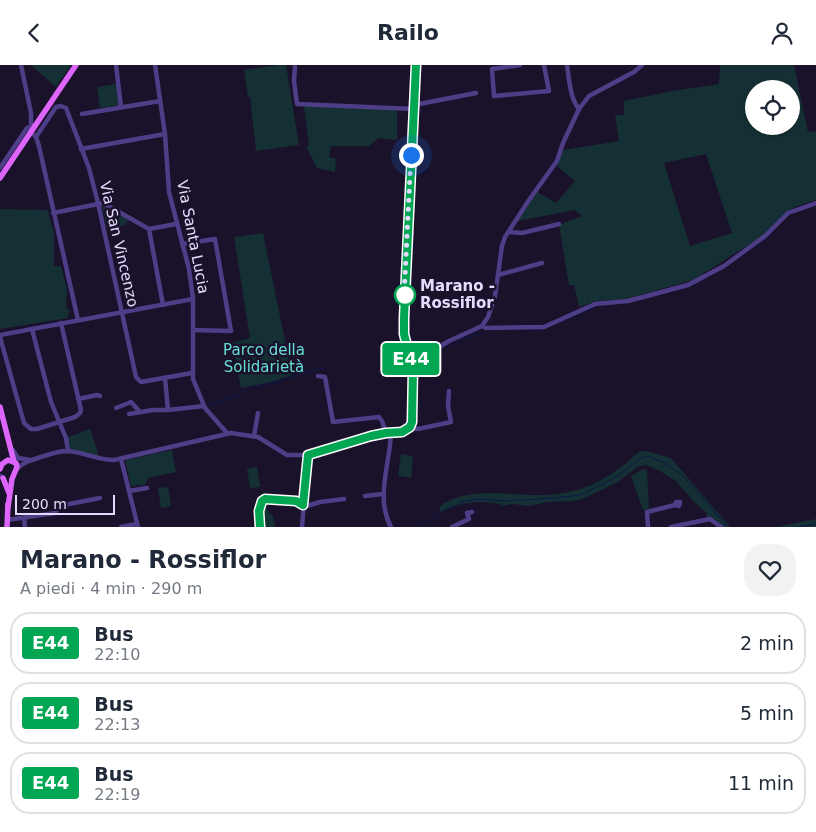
<!DOCTYPE html>
<html lang="it">
<head>
<meta charset="utf-8">
<style>
	:root { --surface:#fff; --page:#f2f2f3; --text:#1f2937; --muted:#747a83; --line:#e0e1e3 }
	body { margin:0; font-family:"DejaVu Sans",sans-serif; background:var(--page); color:var(--text); height:100vh; display:flex; flex-direction:column; font-size:19px; white-space:nowrap }
	* { box-sizing:border-box; margin:0 }
	p { font-size:16px; color:var(--muted) }
	.icon { flex:none; width:28px; height:28px; fill:none; stroke:currentColor; stroke-width:2; stroke-linecap:round; stroke-linejoin:round }
	.map { position:relative; height:462px; overflow:hidden }
	.sheet { display:flex; flex-direction:column; background:var(--surface); flex:1 }
	.sheet>* { flex:none }
	.badge { padding:0 10px; border-radius:4px; font-size:18px; line-height:32px }
	.buttons { position:absolute; left:745px; top:15px; display:grid; gap:10px }
	.buttons a { display:grid; place-items:center; width:55px; height:55px; border-radius:50%; background:var(--surface); box-shadow:0 1px 4px #0004; font-size:25px }
	.scale { position:absolute; left:15px; bottom:12px; width:100px; box-sizing:border-box; padding-left:5px; border:2px solid #e6dbfe; border-top:0; font-size:14px; line-height:18px; white-space:nowrap; color:#e6dbfe; -webkit-text-stroke:4px #1a112a; paint-order:stroke }
	.you { position:absolute; width:25px; height:25px; margin:-12px; border:4px solid #fff; border-radius:50%; background:#1a73e8; box-shadow:0 0 0 8px #1a73e833 }
	.map>.badge { position:absolute; translate:-50% -50%; box-shadow:0 0 0 2px #fff }
	.round { display:grid; place-items:center; flex:none; width:52px; height:52px; border-radius:20px; background:var(--page) }
	.summary { display:flex; align-items:center; justify-content:space-between; height:85px; padding:0 20px }
	h1 { font-size:24px; font-weight:700; line-height:38px }
	ul { padding:0; list-style:none }
	li { display:flex; align-items:center; gap:15px; height:62px; margin:0 10px 8px; padding:0 10px; border:2px solid var(--line); border-radius:20px }
	li div { flex:1 }
	li b { display:block; font-size:19px }
	li em { font-style:normal }
	li .badge { min-width:55px; font-weight:700; text-align:center }
	header { display:flex; justify-content:space-between; align-items:center; height:65px; padding:0 20px; background:var(--surface); font-size:22px; font-weight:700 }
	.map>svg:first-child { display:block }
	.green { fill:#153034; fill-rule:evenodd }
	.lines { fill:none; stroke-linecap:round; stroke-linejoin:round }
	.stream { stroke:#0c1748; stroke-width:1 }
	.minor { stroke:#4e3e88; stroke-width:4.5 }
	.major { stroke:#de65fc; stroke-width:5.5 }
	.line-casing { stroke:#fff; stroke-width:11 }
	.line { stroke:#00a651; stroke-width:8 }
	.walk { stroke:#e6dbfe; stroke-width:5; stroke-dasharray:0 9 }
	.stop-dot { fill:#fff; stroke:#00a651; stroke-width:2.5 }
	.labels { text-anchor:middle; stroke-width:5; stroke-linejoin:round; paint-order:stroke }
	.street-label { font-size:15px; fill:#e6dbfe; stroke:#1a112a }
	.stop-label { font-size:15px; font-weight:bold; fill:#e6dbfe; stroke:#1a112a; text-anchor:start }
	.park-label { font-size:15px; fill:#67ded6; stroke:#1a112a }
</style>
</head>
<body>
<header><svg class="icon" aria-label="back" viewBox="0 0 24 24"><path d="M15 5l-7 7 7 7"/></svg>Railo<svg class="icon" aria-label="person" viewBox="0 0 24 24"><circle cx="12" cy="8" r="4"/><path d="M4 21q1-7 8-7t8 7"/></svg></header>
<div class="map">
<svg width="816" height="462" viewBox="0 0 816 462">
	<rect width="100%" height="100%" fill="#1a112a"/>
	<g class="green">
		<polygon points="31,0 71,0 56,22"/>
		<polygon points="279,0 286,0 299,80 256,86 250,32 248,32 244,5"/>
		<path d="M 720,0 L 794,0 L 808,67 L 816,66 L 816,135 L 797,141 L 786,147 L 761,172 L 693,215 L 626,234 L 597,236 L 579,242 L 574,220 L 569,220 L 559,160 L 582,151 L 575,145 L 518,156 L 537,127 L 556,138 L 575,116 L 557,101 L 563,85 L 619,76 L 615,50 L 624,50 L 624,36 L 672,26 L 719,19 ZM 754,24 L 791,24 L 791,61 L 754,61 ZM 706,89 L 732,168 L 690,181 L 664,98 Z"/>
		<polygon points="116,19 119,40 100,43 97,22"/>
		<polygon points="304,41 397,45 397,75 379,73 369,81 331,81 329,92 336,94 335,107 317,103 306,82 309,81"/>
		<polygon points="103,140 128,154 126,160 107,163 102,141"/>
		<polygon points="0,144 48,145 54,168 54,201 61,201 67,224 66,244 69,244 68,253 0,264"/>
		<polygon points="263,168 292,310 272,317 241,323 232,278 250,273 234,172"/>
		<polygon points="90,364 91,366 99,392 70,384 67,374 68,372"/>
		<polygon points="172,385 176,407 148,413 145,420 131,421 125,395"/>
		<path d="M 640,386 L 646,386 L 671,393 L 730,462 L 723,462 L 714,454 L 707,453 L 706,447 L 694,437 L 676,416 L 660,406 L 646,400 L 637,402 L 618,417 L 587,432 L 575,436 L 547,437 L 529,441 L 513,439 L 500,441 L 501,439 C 479,435 461,436 441,448 L 439,442 C 468,420 508,431 542,430 C 584,429 609,414 640,386 Z"/>
		<polygon points="401,389 413,391 411,413 398,411"/>
		<polygon points="257,402 260,422 250,423 247,404"/>
		<polygon points="647,404 649,444 643,445 631,411 641,405"/>
		<polygon points="168,422 171,441 161,443 158,423"/>
		<polygon points="263,441 273,451 275,462 264,462 262,446"/>
		<polygon points="816,454 816,462 776,462"/>
	</g>
	<g class="lines">
		<g class="stream">
			<polyline points="742,190 766,174 774,165"/>
			<polyline points="695,219 709,211"/>
			<polyline points="635,236 677,225"/>
			<polyline points="559,258 597,241"/>
			<polyline points="551,261 556,259"/>
			<polyline points="533,265 542,264"/>
			<polyline points="440,286 465,272 482,268"/>
			<polyline points="425,295 437,287"/>
			<polyline points="415,301 424,296"/>
			<polyline points="305,307 330,302"/>
			<polyline points="207,340 234,332 253,322 279,317 303,307"/>
			<polyline points="417,462 447,444 466,436 479,434 504,436 555,433 580,430 613,414 641,393 648,391 663,397 682,410 694,422 727,462"/>
			<polyline points="799,462 816,459"/>
		</g>
		<g class="minor">
			<polyline points="21,0 31,48 31,67 36,72 39,81 78,255"/>
			<polyline points="116,0 121,42"/>
			<polyline points="155,0 165,69 169,127 189,204 193,234 193,314 205,343 227,368"/>
			<polyline points="295,0 294,16 297,39 414,44"/>
			<polyline points="520,0 492,4 494,31 549,26 544,0"/>
			<path d="M 567,0 C 569,13 570,34 579,44"/>
			<polyline points="414,40 476,28"/>
			<polyline points="82,49 160,36"/>
			<polyline points="36,72 56,42 61,41 66,43 89,103 98,138 136,312 141,317 192,308"/>
			<polyline points="81,84 165,69"/>
			<polyline points="0,103 27,63 30,62"/>
			<polyline points="53,148 103,138 149,164 176,159"/>
			<polyline points="149,164 163,240"/>
			<polyline points="509,167 522,168 559,159"/>
			<polyline points="182,179 215,174 231,266 193,265"/>
			<polyline points="498,210 542,198"/>
			<polyline points="482,261 486,263 544,262 595,239 628,236 688,220 724,201 765,171 788,148 816,138"/>
			<polyline points="32,264 51,337 66,373 68,386"/>
			<polyline points="0,270 193,234"/>
			<polyline points="0,272 24,358 31,364 37,364 75,352 80,348 81,345 61,258"/>
			<polyline points="412,298 449,276 482,261 488,252 495,231 502,181 505,172 529,135 557,96 563,78 579,44 589,31 634,7 642,0"/>
			<polyline points="318,311 325,312 333,357 379,352 382,356 386,368"/>
			<polyline points="165,313 168,345 204,341"/>
			<polyline points="78,334 97,330 100,331"/>
			<polyline points="116,343 131,337 140,347"/>
			<polyline points="129,349 153,345 168,345"/>
			<polyline points="410,362 418,364 451,357 448,341 449,326"/>
			<path d="M 391,368 C 390,399 375,433 391,462"/>
			<polyline points="254,371 258,348"/>
			<polyline points="13,385 18,393 30,395"/>
			<polyline points="121,394 138,462"/>
			<path d="M 17,404 C 23,397 32,395 41,392 C 50,389 58,386 68,386 C 83,387 98,395 114,395 L 231,368 L 258,372 L 287,390 L 308,390 L 371,371 L 386,368 L 398,368 L 406,365 L 412,357 L 413,304 L 404,269 L 404,253 L 416,0"/>
			<polyline points="0,411 1,411"/>
			<polyline points="129,426 147,423"/>
			<polyline points="365,431 383,429"/>
			<polyline points="24,453 25,462"/>
			<polyline points="7,455 55,448 59,441 100,433"/>
			<polyline points="121,462 137,459"/>
			<polyline points="261,462 260,439 265,434 296,436 307,441 320,437 344,434"/>
			<polyline points="302,462 308,390"/>
			<polyline points="452,462 469,454 467,448 472,447"/>
			<polyline points="648,462 647,447 675,440 679,441 680,437 676,437 675,440"/>
			<polyline points="671,462 710,454 721,462"/>
		</g>
		<g class="major">
			<polyline points="0,113 76,0"/>
			<polyline points="0,342 14,397"/>
			<polyline points="0,404 2,399 8,395 16,398 17,402 12,414 8,442"/>
			<polyline points="3,413 9,428"/>
			<polyline points="7,462 8,439"/>
		</g>
	</g>
	<g class="lines">
		<defs>
			<polyline id="line" points="260,462 259,446 262,436 265,434 296,436 303,440 308,390 371,371 386,368 402,367 410,362 412,357 413,304 404,269 404,253 416,0"/>
		</defs>
		<use href="#line" class="line-casing"/>
		<use href="#line" class="line"/>
		<polyline class="walk" points="405,230 404,232 411,90"/>
	</g>
	<circle class="stop-dot" cx="405" cy="230" r="10"/>
	<g class="labels">
		<g class="street-label">
			<text transform="translate(193 172) rotate(79)" y="5">Via Santa Lucia</text>
			<text transform="translate(119 179) rotate(77)" y="5">Via San Vincenzo</text>
		</g>
		<g class="stop-label">
			<text x="420" y="226">Marano -<tspan x="420" dy="17">Rossiflor</tspan></text>
		</g>
		<g class="park-label">
			<text x="264" y="290">Parco della<tspan x="264" dy="17">Solidarietà</tspan></text>
		</g>
	</g>
</svg>
<div class="buttons">
<a><svg class="icon" aria-label="locate" viewBox="0 0 24 24"><circle cx="12" cy="12" r="6"/><path d="M12 2v4M12 18v4M2 12h4M18 12h4"/></svg></a>
</div>
<div class="scale">200 m</div>
<div class="you" style="left:411px;top:90px"></div>
<b class="badge" style="left:411px;top:294px;background:#00a651;color:#fff">E44</b>
</div>
<section class="sheet">
<div class="summary"><div><h1>Marano - Rossiflor</h1><p>A piedi · 4 min · 290 m</p></div><a class="round"><svg class="icon" aria-label="heart" viewBox="0 0 24 24"><path d="M12 20l-8-8c-3-5 5-10 8-4 3-6 11-1 8 4z"/></svg></a></div>
<ul>
<li><span class="badge" style="background:#00a651;color:#fff">E44</span><div><b>Bus</b><p>22:10</p></div><em>2 min</em></li>
<li><span class="badge" style="background:#00a651;color:#fff">E44</span><div><b>Bus</b><p>22:13</p></div><em>5 min</em></li>
<li><span class="badge" style="background:#00a651;color:#fff">E44</span><div><b>Bus</b><p>22:19</p></div><em>11 min</em></li>
</ul>
</section>
</body>
</html>
